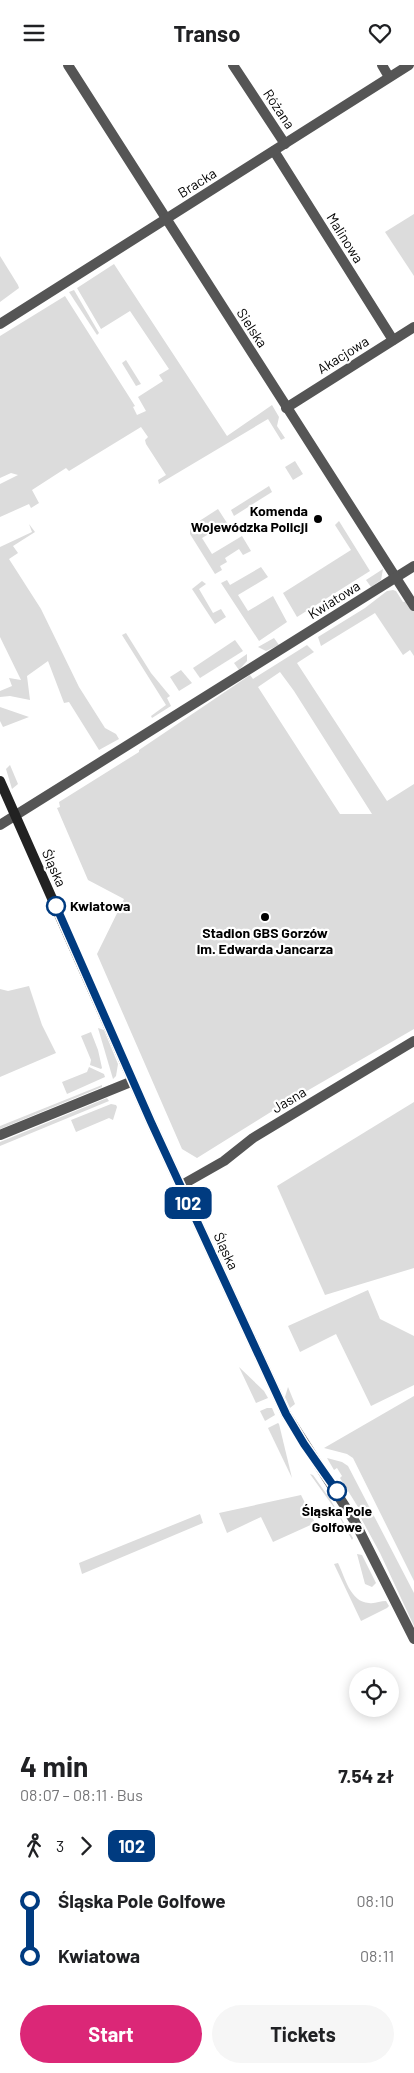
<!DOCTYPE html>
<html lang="en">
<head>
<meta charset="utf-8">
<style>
	:root { --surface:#fff; --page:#f6f6f6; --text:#202124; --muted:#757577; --accent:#db2777 }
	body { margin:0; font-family:Barlow,sans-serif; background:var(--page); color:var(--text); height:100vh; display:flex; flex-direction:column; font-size:19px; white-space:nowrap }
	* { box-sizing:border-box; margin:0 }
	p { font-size:16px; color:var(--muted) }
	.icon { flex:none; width:28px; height:28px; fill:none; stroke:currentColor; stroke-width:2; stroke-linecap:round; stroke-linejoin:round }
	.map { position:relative; height:1668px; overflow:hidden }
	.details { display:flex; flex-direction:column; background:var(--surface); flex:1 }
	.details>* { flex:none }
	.badge { padding:0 10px; border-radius:8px; font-size:18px; line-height:32px }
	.tools { position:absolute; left:349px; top:1602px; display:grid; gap:10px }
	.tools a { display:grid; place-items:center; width:50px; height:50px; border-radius:50%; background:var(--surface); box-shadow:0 2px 12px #0003; font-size:25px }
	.map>.badge { position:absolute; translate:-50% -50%; box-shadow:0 0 0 2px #fff }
	.legs { display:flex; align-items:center; gap:8px; height:55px; padding:0 20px; font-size:16px }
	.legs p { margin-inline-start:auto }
	.summary { display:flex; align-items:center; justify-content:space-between; height:85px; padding:0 20px }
	h1 { font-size:28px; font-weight:700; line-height:38px }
	.action { display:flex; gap:10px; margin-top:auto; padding:10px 20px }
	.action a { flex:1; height:58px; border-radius:30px; background:var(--accent); color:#fff; font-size:20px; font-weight:700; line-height:58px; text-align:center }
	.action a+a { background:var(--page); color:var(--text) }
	ul { padding:0 20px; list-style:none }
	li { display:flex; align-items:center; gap:18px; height:55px; font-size:19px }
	li i { display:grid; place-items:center; width:8px; height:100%; margin:0 6px; background:currentColor }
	li i::after { content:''; width:12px; height:12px; margin:-6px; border:4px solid; border-radius:50%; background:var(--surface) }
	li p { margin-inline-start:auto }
	li:first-child i { background:linear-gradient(#0000 50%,currentColor 0) }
	li:last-child i { background:linear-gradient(currentColor 50%,#0000 0) }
	header { display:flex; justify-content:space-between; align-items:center; height:65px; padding:0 20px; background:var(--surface); font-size:22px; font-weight:700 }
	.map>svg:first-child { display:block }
	.green { fill:#dcdcdc; fill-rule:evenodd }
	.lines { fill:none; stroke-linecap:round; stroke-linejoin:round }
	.street { stroke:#555; stroke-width:10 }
	.secondary { stroke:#222; stroke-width:10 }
	.line-1-casing { stroke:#fff; stroke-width:11 }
	.line-1 { stroke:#003b80; stroke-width:8 }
	.poi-dot { fill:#000; stroke:#fff; stroke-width:2 }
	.stop-1-dot { fill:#fff; stroke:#003b80; stroke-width:2.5 }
	.labels { text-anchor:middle; stroke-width:4.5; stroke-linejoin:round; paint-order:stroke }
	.street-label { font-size:14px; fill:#000; stroke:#fff }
	.poi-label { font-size:14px; font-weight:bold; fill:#000; stroke:#fff; text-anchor:end }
	.stop-label { font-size:14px; font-weight:bold; fill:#000; stroke:#fff; text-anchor:start }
</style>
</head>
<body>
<header><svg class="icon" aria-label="menu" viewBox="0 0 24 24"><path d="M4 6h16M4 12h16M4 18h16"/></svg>Transo<svg class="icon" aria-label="heart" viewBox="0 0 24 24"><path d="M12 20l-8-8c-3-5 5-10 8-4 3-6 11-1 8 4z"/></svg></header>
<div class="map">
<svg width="414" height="1668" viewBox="0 0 414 1668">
	<rect width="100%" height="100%" fill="#fff"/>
	<g class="green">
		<polygon points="414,149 414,211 385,167"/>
		<polygon points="0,191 18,220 19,223 0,237"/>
		<polygon points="114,199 227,371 272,340 279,352 277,361 285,373 281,375 268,354 159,419 158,415 166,410 146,379 145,375 148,372 141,362 69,406 66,403 32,425 39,438 31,443 29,439 0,452 0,419 18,410 11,408 0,413 0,271 65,231 135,341 133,342 137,350 146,346 138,332 163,316 159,310 169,304 130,246 101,264 77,223"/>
		<polygon points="74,225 99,268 97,270 69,227"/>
		<polygon points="126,295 141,319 136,321 122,298"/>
		<polygon points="295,396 303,409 293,415 285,402"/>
		<polygon points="269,421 272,427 234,451 231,445"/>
		<polygon points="218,444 227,458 202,473 212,489 242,471 251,486 243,490 239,484 225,493 227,497 220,501 222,505 215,509 190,469 190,462"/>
		<polygon points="339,456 370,506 297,552 283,528 351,485 335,460"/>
		<polygon points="29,459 35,467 13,481 18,488 9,494 41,544 79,622 105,663 116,669 119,674 99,685 69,637 64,638 48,596 27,611 30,635 10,631 0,632 0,626 12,621 9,613 21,615 0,572 0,482 32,467"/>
		<polygon points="261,502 268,512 238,530 248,546 273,531 287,557 259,576 221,518 227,515 230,520"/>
		<polygon points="383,504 381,515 371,522 366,515"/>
		<polygon points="202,516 206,519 199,524 213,548 221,544 226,552 215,559 192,524"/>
		<polygon points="393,525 396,526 403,537 407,536 414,546 414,591 410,585 403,590 375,548 321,581 318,572 365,543 387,526"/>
		<polygon points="126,568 151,608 170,631 167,633 171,641 152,653 151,651 166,640 122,570"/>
		<polygon points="274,573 279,580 266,586 258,582"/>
		<polygon points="235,575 243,586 200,613 193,603"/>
		<path d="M 307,580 L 314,587 L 297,598 L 387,736 L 414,719 L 414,964 L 274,1045 L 197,1093 L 182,1084 L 97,889 L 124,834 L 88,815 L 57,743 L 60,742 L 59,737 L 139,687 L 139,685 L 250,610 L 253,614 ZM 280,607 L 294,626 L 372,749 L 340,749 L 258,622 Z"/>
		<polygon points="247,589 247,596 239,605 234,598"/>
		<polygon points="181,605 192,618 179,626 170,612"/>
		<polygon points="0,642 29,652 3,662 0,656"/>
		<polygon points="10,700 18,719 12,724 6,704"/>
		<polygon points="29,921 42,960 56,988 0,1012 0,924 8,926"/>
		<polygon points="98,963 104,965 118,999 116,1011 113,1014"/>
		<polygon points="91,967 98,985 102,1003 101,1004 90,1000 91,995 81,971"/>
		<polygon points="89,1002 104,1009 105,1012 67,1029 62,1017 87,1007"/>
		<polygon points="102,1020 102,1022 0,1064 0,1061"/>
		<polygon points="107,1033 109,1036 0,1081 0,1077"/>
		<polygon points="414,1037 414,1203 325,1230 277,1121"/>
		<polygon points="111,1039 116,1040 117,1042 113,1055 109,1053 76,1067 71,1055"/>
		<polygon points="368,1225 380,1254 414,1271 414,1320 371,1341 336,1269 300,1287 288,1261"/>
		<polygon points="239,1302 264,1326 268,1333 256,1338"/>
		<polygon points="288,1322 295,1339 290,1343 285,1332"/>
		<polygon points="414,1331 414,1516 353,1393 347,1389 324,1383"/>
		<polygon points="267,1343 272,1343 275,1350 265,1356 260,1346"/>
		<polygon points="278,1358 279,1359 292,1413 268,1363"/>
		<polygon points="327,1393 342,1397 348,1401 414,1528 414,1561 380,1488 356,1444 358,1442 340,1413 342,1411 337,1403 334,1405"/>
		<polygon points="310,1409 313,1410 330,1434 353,1473 352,1475 335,1444"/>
		<polygon points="301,1430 315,1458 273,1477 261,1452 227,1468 219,1448"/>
		<polygon points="200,1449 203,1458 82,1509 79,1498"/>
		<polygon points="357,1489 362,1490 376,1518 372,1522 365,1519"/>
		<path d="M 338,1498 C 345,1512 350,1537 369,1538 C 375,1539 380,1536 386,1536 L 389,1541 L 387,1543 L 361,1556 L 334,1499 Z"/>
	</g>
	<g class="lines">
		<g class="street">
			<polyline points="68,0 414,541"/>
			<polyline points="233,0 285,79"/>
			<polyline points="382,0 389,12"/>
			<polyline points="274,86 393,275"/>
			<polyline points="0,259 409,0"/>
			<polyline points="286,343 414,262"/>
			<polyline points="0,760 414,501"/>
			<polyline points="0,1070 133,1016"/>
			<polyline points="180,1121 224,1096 253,1073 414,976"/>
			<polyline points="286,1349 355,1457 414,1574"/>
		</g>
		<polyline class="secondary" points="0,716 151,1057 286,1349"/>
	</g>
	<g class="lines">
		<defs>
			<polyline id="line-1" points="56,841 151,1057 286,1349 304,1379 337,1426"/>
		</defs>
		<use href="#line-1" class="line-1-casing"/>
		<use href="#line-1" class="line-1"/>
	</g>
	<g class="poi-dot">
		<circle cx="318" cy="454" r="5"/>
		<circle cx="265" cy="852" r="5"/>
	</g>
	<g class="stop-1-dot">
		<circle cx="56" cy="841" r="9"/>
		<circle cx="337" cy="1426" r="9"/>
	</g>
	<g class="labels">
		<g class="street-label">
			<text transform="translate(279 44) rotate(56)" y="5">Różana</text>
			<text transform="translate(197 118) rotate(-32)" y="5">Bracka</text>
			<text transform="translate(345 173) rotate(58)" y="5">Malinowa</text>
			<text transform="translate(252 263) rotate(57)" y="5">Sielska</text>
			<text transform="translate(343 290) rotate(-32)" y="5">Akacjowa</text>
			<text transform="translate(334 535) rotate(-32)" y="5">Kwiatowa</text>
			<text transform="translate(54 803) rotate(66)" y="5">Śląska</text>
			<text transform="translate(289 1035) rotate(-31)" y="5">Jasna</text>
			<text transform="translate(226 1186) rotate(65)" y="5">Śląska</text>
		</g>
		<g class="poi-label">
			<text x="308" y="451">Komenda<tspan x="308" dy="16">Wojewódzka Policji</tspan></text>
			<text x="265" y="873" text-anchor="middle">Stadion GBS Gorzów<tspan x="265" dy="16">im. Edwarda Jancarza</tspan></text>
		</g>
		<g class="stop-label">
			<text x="70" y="846">Kwiatowa</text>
			<text x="337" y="1451" text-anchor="middle">Śląska Pole<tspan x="337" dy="16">Golfowe</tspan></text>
		</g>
	</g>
</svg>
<div class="tools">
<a><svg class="icon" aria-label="locate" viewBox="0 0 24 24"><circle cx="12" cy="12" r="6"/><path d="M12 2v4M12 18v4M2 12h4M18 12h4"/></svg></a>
</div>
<b class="badge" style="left:188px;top:1138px;background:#003b80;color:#fff">102</b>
</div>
<section class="details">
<div class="summary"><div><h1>4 min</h1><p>08:07 – 08:11 · Bus</p></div><b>7.54 zł</b></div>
<div class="legs"><svg class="icon" aria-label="walk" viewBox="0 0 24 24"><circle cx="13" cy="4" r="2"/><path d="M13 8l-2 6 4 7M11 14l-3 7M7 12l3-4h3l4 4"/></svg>3<svg class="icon" aria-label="forward" viewBox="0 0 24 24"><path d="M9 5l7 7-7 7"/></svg><b class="badge" style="background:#003b80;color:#fff">102</b></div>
<ul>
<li><i style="color:#003b80"></i><b>Śląska Pole Golfowe</b><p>08:10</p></li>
<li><i style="color:#003b80"></i><b>Kwiatowa</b><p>08:11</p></li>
</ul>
<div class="action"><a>Start</a><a>Tickets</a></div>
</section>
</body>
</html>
